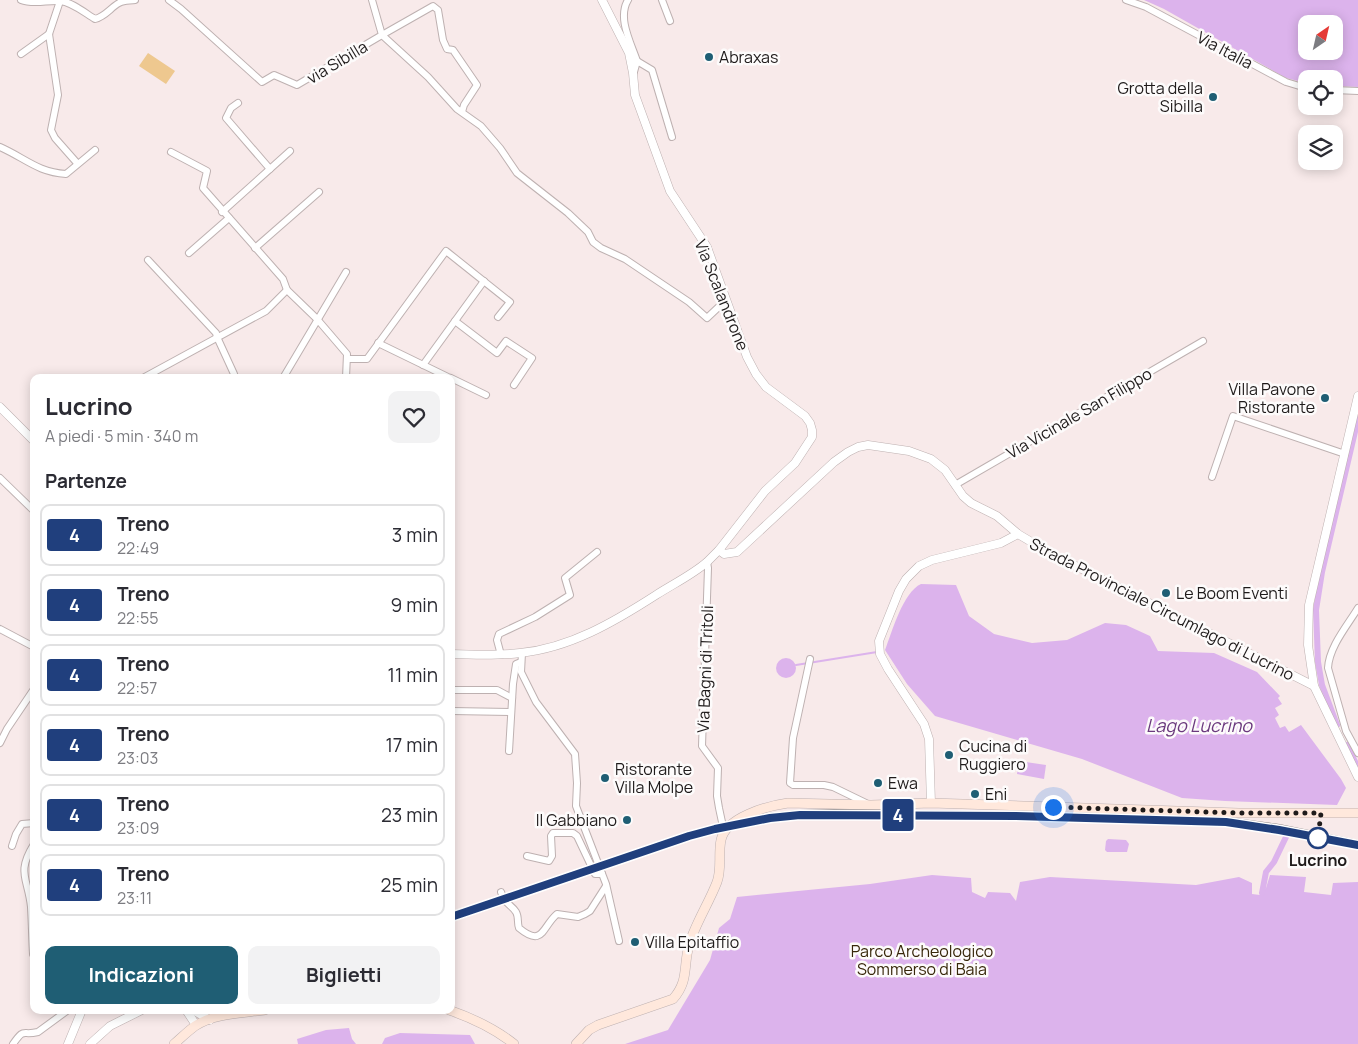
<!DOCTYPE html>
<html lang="it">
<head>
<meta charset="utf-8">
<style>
	:root { --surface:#fff; --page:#f2f2f3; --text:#2b2b33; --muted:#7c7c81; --line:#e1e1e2; --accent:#1f5e74 }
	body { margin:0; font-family:Manrope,sans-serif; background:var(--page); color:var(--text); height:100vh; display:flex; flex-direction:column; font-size:19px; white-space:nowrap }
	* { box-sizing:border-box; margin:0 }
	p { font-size:16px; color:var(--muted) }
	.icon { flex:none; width:28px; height:28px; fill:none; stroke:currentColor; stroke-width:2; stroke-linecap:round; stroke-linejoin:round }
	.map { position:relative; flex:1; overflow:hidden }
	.sheet { position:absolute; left:30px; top:374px; width:425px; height:640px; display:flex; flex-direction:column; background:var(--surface); border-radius:10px; box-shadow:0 2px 12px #0003 }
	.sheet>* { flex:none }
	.badge { padding:0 10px; border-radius:4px; font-size:18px; line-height:32px }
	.needle { width:32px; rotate:34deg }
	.buttons { position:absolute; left:1298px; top:15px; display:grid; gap:10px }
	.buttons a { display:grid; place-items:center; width:45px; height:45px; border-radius:10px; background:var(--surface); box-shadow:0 2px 12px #0003; font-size:25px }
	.you { position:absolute; width:25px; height:25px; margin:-12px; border:4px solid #fff; border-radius:50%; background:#1a73e8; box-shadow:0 0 0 8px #1a73e833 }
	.map>.badge { position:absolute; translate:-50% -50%; box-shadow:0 0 0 2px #fff }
	h2 { padding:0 15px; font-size:19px; line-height:45px }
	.round { display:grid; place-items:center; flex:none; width:52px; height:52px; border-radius:10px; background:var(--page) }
	.head { display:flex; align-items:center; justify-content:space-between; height:85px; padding:0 15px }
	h1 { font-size:24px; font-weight:700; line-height:38px }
	.primary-button { display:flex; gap:10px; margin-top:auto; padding:10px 15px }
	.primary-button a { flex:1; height:58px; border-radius:10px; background:var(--accent); color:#fff; font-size:20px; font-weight:700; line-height:58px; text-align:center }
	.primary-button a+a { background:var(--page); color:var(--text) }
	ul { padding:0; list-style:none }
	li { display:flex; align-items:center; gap:15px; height:62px; margin:0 10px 8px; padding:0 5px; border:2px solid var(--line); border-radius:10px }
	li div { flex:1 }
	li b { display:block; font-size:19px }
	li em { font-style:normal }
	li .badge { min-width:55px; font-weight:700; text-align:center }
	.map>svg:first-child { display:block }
	.green { fill:#eec88f }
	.water { fill:#dcb3ec; fill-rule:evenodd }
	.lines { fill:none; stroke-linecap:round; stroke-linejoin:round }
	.stream { stroke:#dcb3ec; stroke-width:2 }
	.canal { stroke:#dcb3ec; stroke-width:6 }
	.minor-casing { stroke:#beb1b1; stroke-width:8 }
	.tertiary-casing { stroke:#beb1b1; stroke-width:9 }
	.secondary-casing { stroke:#beb1b1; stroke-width:10 }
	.minor { stroke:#fff; stroke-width:6 }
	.tertiary { stroke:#fff; stroke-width:8 }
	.secondary { stroke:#ffe8dc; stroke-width:9 }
	.rail-casing { stroke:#7c7373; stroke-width:4 }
	.rail { stroke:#fdfbfb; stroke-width:2; stroke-dasharray:5.5; stroke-linecap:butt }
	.line-casing { stroke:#fff; stroke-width:11 }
	.line { stroke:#203f7d; stroke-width:8 }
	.walk { stroke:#1f1b1b; stroke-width:5; stroke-dasharray:0 9 }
	.poi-dot { fill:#1f5e74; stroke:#fdfbfb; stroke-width:2 }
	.stop-dot { fill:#fff; stroke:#203f7d; stroke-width:2.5 }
	.labels { text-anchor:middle; stroke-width:5; stroke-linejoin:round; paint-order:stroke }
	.street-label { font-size:16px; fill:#1f1b1b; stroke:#fdfbfb }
	.poi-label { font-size:16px; fill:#1f1b1b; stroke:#fdfbfb; text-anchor:start }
	.stop-label { font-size:16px; font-weight:bold; fill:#1f1b1b; stroke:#fdfbfb }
	.park-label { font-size:16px; fill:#38270b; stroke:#fdfbfb }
	.water-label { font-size:18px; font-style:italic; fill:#6b397e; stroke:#fdfbfb }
</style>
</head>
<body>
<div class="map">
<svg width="1358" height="1044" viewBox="0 0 1358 1044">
	<rect width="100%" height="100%" fill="#f8eaea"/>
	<polygon class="green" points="148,53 175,71 166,84 139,66"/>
	<g class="water">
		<path d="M 1144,0 L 1358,0 L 1358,87 L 1334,86 L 1334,79 L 1306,79 L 1306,83 L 1286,78 L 1164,9 ZM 1306,24 L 1334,24 L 1334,51 L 1306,51 Z"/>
		<path d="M 921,584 L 956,585 L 969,616 L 994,634 L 1032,643 L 1067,640 L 1105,623 L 1126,625 L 1150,636 L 1158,651 L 1214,653 L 1257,672 L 1280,696 L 1278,698 L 1282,704 L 1275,708 L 1279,715 L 1275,718 L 1280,728 L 1285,726 L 1289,732 L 1301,725 L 1341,779 L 1346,788 L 1337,805 L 1225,801 L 1182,798 L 1082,759 L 935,716 L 907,684 L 885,650 C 892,632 903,592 921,584 Z"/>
		<circle cx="786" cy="668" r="10"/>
		<polygon points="1019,761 1046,765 1044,779 1017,774"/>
		<polygon points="1108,839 1126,840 1129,844 1127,852 1107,852 1105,850 1106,841"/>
		<polygon points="932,875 971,878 972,892 985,898 988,892 1010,893 1016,901 1020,882 1050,877 1196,885 1239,877 1252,883 1252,894 1260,895 1266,888 1270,875 1306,877 1304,892 1331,895 1333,883 1358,882 1358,1044 625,1044 668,1030 710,960 719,928 730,919 737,897 870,884"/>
		<polygon points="349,1028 352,1039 356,1044 298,1044 297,1039 326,1030"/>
		<polygon points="400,1033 470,1035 475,1044 382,1044 385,1038"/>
	</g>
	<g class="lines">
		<polyline class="stream" points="796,665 877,652"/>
		<g class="canal">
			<polyline points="1337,725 1322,685 1318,662 1316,610 1322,572 1358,419"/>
			<polyline points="1347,745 1358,768"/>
			<polyline points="1262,893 1266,872 1274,862 1286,837"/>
		</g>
		<defs>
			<g id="minor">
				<path d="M 21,0 C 34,5 47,0 60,1 C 72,2 85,13 95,19 C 106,16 110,8 119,3 C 124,0 130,1 135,0"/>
				<polyline points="169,0 181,9 262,82 274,75 297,85 382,35 372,0"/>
				<path d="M 628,0 C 617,18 631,43 637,61"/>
				<polyline points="662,0 670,21"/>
				<polyline points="1126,0 1146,7 1286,82 1306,88"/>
				<polyline points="60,1 49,34 58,95 51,130 55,138 77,163"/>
				<polyline points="21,54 49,34"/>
				<polyline points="634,72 637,61 652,70 672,137"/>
				<polyline points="1334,90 1358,91"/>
				<polyline points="238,103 231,108 226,118 270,169"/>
				<polyline points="462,112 464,105 477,85 453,50 447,49 443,40 438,10 433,6 382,35 428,77 457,109 481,126 500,148 517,173 568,213 588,232 593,242 601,248 625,259 689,302 707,318 725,301"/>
				<path d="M 0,147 C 25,158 37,172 66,174 L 95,150"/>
				<polyline points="171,152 207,171 203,188 283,279 287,290"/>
				<polyline points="222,212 290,151"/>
				<polyline points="255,248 319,192"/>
				<polyline points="189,253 229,218"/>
				<polyline points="148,260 216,333 217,337 234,374"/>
				<polyline points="455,321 497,353 506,341 532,358 514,385"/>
				<polyline points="378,343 450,378"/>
				<polyline points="347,359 367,359 446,251 510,302 498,317"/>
				<polyline points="423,365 484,281"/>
				<polyline points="143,378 266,311 287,290 317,319 347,354 346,378"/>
				<polyline points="283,378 346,272"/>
				<polyline points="451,378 486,395"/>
				<polyline points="1212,477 1233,416 1345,454"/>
				<polyline points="0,478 34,511"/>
				<polyline points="955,485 1203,341"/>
				<polyline points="707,562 708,568 702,746 718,768 717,796 719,808 722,822 726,829"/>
				<path d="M 1358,608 C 1347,626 1329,647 1328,668 L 1346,731 L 1358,753"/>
				<polyline points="0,629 34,647"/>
				<polyline points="522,653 521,672 536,702 575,754 577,783 576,806 606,884 619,941"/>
				<polyline points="501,655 497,640 499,634 535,617 570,595 565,578 597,552"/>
				<polyline points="810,659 793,738 790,783 793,785 824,785 833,787 868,804"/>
				<polyline points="451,690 497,690 512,698"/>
				<polyline points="451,711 511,712"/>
				<polyline points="0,743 7,729 34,689"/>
				<polyline points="509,751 513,684 516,664 521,662"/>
				<polyline points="12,846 16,834 22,824 34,823"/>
				<polyline points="527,856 549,861 552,856 551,836 553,833 573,833 577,836 595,874 602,874"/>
				<path d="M 501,892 C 505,905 510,903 516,912 C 519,917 517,923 519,928 C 543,948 542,927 557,914 L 578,917 L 585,914 L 590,911 L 606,886"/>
				<path d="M 33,954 C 32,938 32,923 31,907 C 28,878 16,873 34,844"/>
				<path d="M 13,1044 C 25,1027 21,1036 38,1032 L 68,1010"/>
			</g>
			<g id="tertiary">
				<polyline points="1358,396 1309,605 1308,645 1314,686 1358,777"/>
				<polyline points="0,407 34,441"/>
				<polyline points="719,550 724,554 737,552 834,462 848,452 858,447 868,445 909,451 931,459 945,470 963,496 971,503 997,516 1018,534 1050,553 1314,686"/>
				<path d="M 451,654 C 474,655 497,656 520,653 C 570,648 614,622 656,595 C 673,584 692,575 707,562 L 719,550 L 765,491 L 795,463 L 812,437 L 812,430 L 810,423 L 805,416 L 766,387 L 756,374 L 747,357 L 707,247 L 670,191 L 635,95 L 633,73 L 629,53 L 602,0"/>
				<polyline points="931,803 929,739 924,724 888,669 880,654 879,641 899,591 906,579 919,566 932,560 1001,543 1018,534"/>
				<polyline points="186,1010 196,1025"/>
				<polyline points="193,1010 210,1020"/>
				<polyline points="68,1044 82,1010"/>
				<polyline points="90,1044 110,1026 142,1010"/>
			</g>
			<g id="secondary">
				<path d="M 449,1010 C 472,1018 494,1028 514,1044"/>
				<path d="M 174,1044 C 181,1038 188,1031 195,1026 C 214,1013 244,1013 265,1010"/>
				<path d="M 576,1044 L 589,1030 L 598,1025 L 673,999 C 689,981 683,967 689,945 C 695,924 709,903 717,882 C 722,869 718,854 721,840 C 726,817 767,806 788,803 L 871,805 L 931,803 L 1239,813 L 1358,813"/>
			</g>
		</defs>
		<use href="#minor" class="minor-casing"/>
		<use href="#tertiary" class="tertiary-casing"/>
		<use href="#secondary" class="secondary-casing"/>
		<use href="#minor" class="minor"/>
		<use href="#tertiary" class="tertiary"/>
		<use href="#secondary" class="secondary"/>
		<defs>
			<polyline id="rail" points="769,815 800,812 834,811 1041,814 1227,819 1279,826 1358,842"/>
		</defs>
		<use href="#rail" class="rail-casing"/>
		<use href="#rail" class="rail"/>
	</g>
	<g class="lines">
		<defs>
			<polyline id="line" points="451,917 689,836 715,829 770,818 800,815 1016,816 1226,822 1279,830 1358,845"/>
		</defs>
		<use href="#line" class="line-casing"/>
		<use href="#line" class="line"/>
		<polyline class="walk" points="1053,807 1239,813 1321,813 1318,838"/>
	</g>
	<g class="poi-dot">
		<circle cx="709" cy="57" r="5"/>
		<circle cx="1213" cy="97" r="5"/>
		<circle cx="1325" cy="398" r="5"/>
		<circle cx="1166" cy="593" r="5"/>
		<circle cx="949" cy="755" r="5"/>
		<circle cx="605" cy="778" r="5"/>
		<circle cx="878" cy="783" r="5"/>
		<circle cx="975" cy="794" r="5"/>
		<circle cx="627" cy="820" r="5"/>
		<circle cx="635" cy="942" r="5"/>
	</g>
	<circle class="stop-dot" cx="1318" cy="838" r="10"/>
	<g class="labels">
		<g class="street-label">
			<text transform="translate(1225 50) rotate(28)" y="6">Via Italia</text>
			<text transform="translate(337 62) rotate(-31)" y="6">via Sibilla</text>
			<text transform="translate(722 295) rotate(68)" y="6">Via Scalandrone</text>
			<text transform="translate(1079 413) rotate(-30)" y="6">Via Vicinale San Filippo</text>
			<text transform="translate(1162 609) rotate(27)" y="6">Strada Provinciale Circumlago di Lucrino</text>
			<text transform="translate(705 669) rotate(-88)" y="6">Via Bagni di Tritoli</text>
		</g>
		<g class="poi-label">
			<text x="719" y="63">Abraxas</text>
			<text x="1203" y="94" text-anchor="end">Grotta della<tspan x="1203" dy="18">Sibilla</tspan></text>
			<text x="1315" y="395" text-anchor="end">Villa Pavone<tspan x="1315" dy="18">Ristorante</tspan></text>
			<text x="1176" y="599">Le Boom Eventi</text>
			<text x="959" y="752">Cucina di<tspan x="959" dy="18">Ruggiero</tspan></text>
			<text x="615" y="775">Ristorante<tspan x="615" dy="18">Villa Molpe</tspan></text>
			<text x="888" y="789">Ewa</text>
			<text x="985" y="800">Eni</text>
			<text x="617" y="826" text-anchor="end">Il Gabbiano</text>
			<text x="645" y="948">Villa Epitaffio</text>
		</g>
		<g class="stop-label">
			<text x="1318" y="866">Lucrino</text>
		</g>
		<g class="park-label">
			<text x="922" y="957">Parco Archeologico<tspan x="922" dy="18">Sommerso di Baia</tspan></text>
		</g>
		<g class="water-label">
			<text x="1199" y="732">Lago Lucrino</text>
		</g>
	</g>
</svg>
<div class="buttons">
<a><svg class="needle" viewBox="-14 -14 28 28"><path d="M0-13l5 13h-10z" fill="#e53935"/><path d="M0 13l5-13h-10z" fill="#7c7c81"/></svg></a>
<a><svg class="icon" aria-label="locate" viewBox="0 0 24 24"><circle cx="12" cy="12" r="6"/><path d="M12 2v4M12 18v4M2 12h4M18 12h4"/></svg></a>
<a><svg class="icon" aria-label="layers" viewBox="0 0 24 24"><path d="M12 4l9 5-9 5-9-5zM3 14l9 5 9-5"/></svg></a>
</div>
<div class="you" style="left:1053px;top:807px"></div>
<b class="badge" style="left:898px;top:815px;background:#203f7d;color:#fff">4</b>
<section class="sheet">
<div class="head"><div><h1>Lucrino</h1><p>A piedi · 5 min · 340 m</p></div><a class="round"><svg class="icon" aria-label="heart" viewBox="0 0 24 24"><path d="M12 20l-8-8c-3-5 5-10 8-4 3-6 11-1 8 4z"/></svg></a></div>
<h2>Partenze</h2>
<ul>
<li><span class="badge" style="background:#203f7d;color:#fff">4</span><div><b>Treno</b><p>22:49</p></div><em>3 min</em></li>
<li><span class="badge" style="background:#203f7d;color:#fff">4</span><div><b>Treno</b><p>22:55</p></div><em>9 min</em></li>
<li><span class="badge" style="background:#203f7d;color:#fff">4</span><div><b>Treno</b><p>22:57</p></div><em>11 min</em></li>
<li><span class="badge" style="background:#203f7d;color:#fff">4</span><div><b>Treno</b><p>23:03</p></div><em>17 min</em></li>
<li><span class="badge" style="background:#203f7d;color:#fff">4</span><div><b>Treno</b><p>23:09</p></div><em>23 min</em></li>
<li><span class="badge" style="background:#203f7d;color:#fff">4</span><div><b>Treno</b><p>23:11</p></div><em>25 min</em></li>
</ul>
<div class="primary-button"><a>Indicazioni</a><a>Biglietti</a></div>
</section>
</div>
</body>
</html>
